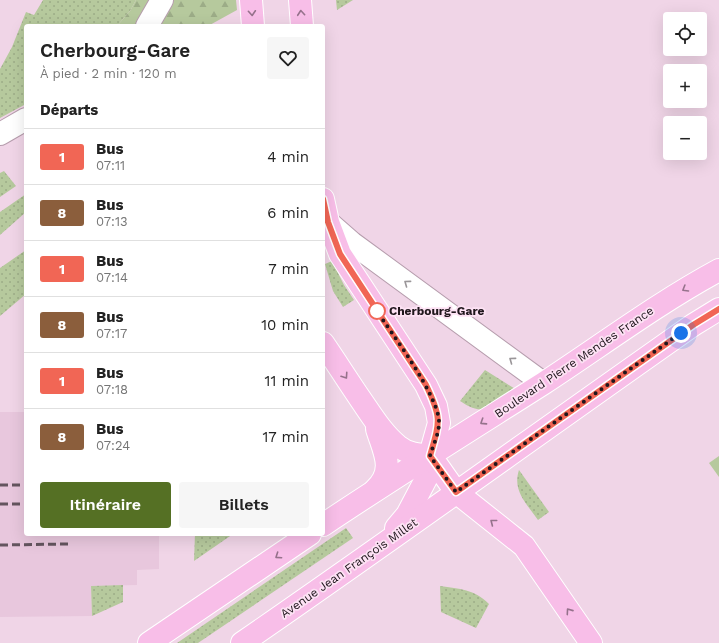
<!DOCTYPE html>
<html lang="fr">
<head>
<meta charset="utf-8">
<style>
	:root { --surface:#fff; --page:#f6f6f6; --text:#222; --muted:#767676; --line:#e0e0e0; --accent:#557024 }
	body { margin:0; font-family:"Work Sans",sans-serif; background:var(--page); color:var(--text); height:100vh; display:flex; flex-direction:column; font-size:15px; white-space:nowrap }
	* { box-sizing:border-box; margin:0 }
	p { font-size:13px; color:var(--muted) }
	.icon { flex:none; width:22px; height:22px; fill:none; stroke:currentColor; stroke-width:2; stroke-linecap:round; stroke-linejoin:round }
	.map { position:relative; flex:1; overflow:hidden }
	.details { position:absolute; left:24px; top:24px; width:301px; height:512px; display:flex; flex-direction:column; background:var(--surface); border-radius:4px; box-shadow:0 4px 16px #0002 }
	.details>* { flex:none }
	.badge { padding:0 8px; border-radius:3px; font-size:14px; line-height:26px }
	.buttons { position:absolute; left:663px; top:12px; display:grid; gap:8px }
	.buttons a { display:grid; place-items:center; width:44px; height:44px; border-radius:4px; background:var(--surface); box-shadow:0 4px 16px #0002; font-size:20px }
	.you { position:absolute; width:20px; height:20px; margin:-10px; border:3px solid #fff; border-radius:50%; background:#1a73e8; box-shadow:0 0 0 6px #1a73e833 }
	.map>.badge { position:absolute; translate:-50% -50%; box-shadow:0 0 0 2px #fff }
	h2 { padding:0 16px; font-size:15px; line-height:36px }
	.round { display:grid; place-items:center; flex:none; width:42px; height:42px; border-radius:4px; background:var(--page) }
	.head { display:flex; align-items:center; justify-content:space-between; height:68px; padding:0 16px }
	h1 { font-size:19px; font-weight:600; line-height:30px }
	.action { display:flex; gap:8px; margin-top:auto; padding:8px 16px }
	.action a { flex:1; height:46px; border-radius:4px; background:var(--accent); color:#fff; font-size:16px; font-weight:600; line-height:46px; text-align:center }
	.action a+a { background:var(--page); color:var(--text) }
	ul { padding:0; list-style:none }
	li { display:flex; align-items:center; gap:12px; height:56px; padding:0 16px; border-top:1px solid var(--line) }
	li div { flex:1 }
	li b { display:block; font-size:15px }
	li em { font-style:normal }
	li .badge { min-width:44px; font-weight:700; text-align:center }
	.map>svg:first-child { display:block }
	.built { fill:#e8c7dd }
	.grass { fill:url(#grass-dots) }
	.forest { fill:url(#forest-firs) }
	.pitch { fill:#b6c99d }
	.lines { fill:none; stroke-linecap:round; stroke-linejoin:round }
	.minor-casing { stroke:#b69dad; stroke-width:24 }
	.major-casing { stroke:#fff; stroke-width:24 }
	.minor { stroke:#fff; stroke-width:22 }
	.major { stroke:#f8bee8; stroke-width:22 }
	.rail { stroke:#64555f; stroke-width:3; stroke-dasharray:8 4; stroke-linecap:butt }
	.oneway { stroke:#96728c }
	.oneway2 { stroke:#9a9699 }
	.line-casing { stroke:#fff; stroke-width:9 }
	.line { stroke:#f16655; stroke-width:6 }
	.walk { stroke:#1f161c; stroke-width:4; stroke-dasharray:0 7.2 }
	.stop-dot { fill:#fff; stroke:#f16655; stroke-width:2 }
	.labels { text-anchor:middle; stroke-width:3.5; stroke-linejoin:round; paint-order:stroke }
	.stop-label { font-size:12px; font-weight:bold; fill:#1f161c; stroke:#fde2f4; text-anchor:start }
	.street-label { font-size:12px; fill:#1f161c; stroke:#fde2f4 }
</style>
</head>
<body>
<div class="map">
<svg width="719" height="643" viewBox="0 0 719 643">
	<defs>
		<pattern id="grass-dots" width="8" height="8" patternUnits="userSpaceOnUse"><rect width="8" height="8" fill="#b6c99d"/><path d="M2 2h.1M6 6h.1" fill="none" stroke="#9cac87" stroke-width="1.8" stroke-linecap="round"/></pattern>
		<pattern id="forest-firs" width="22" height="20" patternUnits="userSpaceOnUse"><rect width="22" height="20" fill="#b6c99d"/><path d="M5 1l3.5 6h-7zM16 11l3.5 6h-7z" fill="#9cac87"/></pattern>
	</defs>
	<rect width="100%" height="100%" fill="#f0d5e7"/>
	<polygon class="built" points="0,412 26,412 26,534 159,534 159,569 137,570 137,585 91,586 92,616 0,617"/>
	<g class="grass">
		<polygon points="43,0 136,0 130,11 117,26 26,26 26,104 0,118 0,69 12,47 26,12 34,15"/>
		<polygon points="336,0 353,0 337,10"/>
		<polygon points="4,171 16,186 0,197 0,173"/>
		<polygon points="26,194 26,212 0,235 0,212"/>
		<polygon points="26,250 26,294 0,316 0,268"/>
		<polygon points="332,261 344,285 354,300 343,307 333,291 325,264"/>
		<path d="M 485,370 L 517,390 C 508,395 493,406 484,409 C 476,411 466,405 460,401 Z"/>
		<path d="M 519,470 L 549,512 L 538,520 C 527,504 512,491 519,470 Z"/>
		<polygon points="346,528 353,538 198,643 177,643"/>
		<polygon points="195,534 233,534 194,561"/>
		<polygon points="123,585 123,602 92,616 91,586"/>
		<path d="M 440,586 C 460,589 474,589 489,604 L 476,628 L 441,612 Z"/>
	</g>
	<polygon class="forest" points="136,0 236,0 237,10 208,26 117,26 130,11"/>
	<polygon class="pitch" points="719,456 719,477 709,463"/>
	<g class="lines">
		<defs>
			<g id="minor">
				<polyline points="147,26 162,0"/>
				<polyline points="0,134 26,119"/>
				<polyline points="328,222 352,243 543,383"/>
			</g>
			<g id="major">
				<polyline points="251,0 253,26"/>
				<polyline points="300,0 302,26"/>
				<polyline points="323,199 328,222 340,254 426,385 436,406 439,423 430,455 427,477 407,515 396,528"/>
				<path d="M 323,343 C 336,362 348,381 361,400 C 372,416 383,434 398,446 C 408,454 418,455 430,455"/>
				<polyline points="430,455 456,492 524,546 591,643"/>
				<path d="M 375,490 C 396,470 384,452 377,429"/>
				<path d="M 323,525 C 396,476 470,430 544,383 C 602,345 658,303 719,270"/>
				<polyline points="149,643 310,534"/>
				<path d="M 242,643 C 393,539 542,431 693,325 L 719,309"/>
			</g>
		</defs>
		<use href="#minor" class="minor-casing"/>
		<use href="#major" class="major-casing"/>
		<use href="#minor" class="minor"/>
		<use href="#major" class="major"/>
		<g class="rail">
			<polyline points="0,485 26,485"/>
			<polyline points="0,504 26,504"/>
			<polyline points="0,545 68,544"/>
		</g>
	</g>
	<defs><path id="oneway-chevron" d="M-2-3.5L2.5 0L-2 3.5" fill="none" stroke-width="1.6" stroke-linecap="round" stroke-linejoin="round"/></defs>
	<g class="oneway">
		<use href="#oneway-chevron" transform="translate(252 13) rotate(86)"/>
		<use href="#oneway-chevron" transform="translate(301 13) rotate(-95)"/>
		<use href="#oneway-chevron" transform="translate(685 289) rotate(149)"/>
		<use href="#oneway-chevron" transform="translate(345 376) rotate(56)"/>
		<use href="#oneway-chevron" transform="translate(483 422) rotate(147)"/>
		<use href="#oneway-chevron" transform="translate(493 522) rotate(-142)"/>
		<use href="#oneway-chevron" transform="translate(278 556) rotate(146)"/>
		<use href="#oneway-chevron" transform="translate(569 611) rotate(-125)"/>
	</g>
	<g class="oneway2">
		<use href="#oneway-chevron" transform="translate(407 283) rotate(-144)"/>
		<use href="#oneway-chevron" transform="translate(512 360) rotate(-144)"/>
	</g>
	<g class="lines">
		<defs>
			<path id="line" d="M 323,199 L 328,222 L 340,254 L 426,385 C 442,418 440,421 430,456 L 456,492 L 693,325 L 719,309"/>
		</defs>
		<use href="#line" class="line-casing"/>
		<use href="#line" class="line"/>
		<path class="walk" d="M 377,311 L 374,307 C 390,331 440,397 439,423 C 439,434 433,445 430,456 L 456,492 L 681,333"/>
	</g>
	<circle class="stop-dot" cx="377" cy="311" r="8"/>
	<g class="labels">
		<g class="stop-label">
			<text x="389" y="315">Cherbourg-Gare</text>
		</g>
		<g class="street-label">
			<text transform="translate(574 362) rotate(-34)" y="4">Boulevard Pierre Mendes France</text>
			<text transform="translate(349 568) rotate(-35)" y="4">Avenue Jean François Millet</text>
		</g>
	</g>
</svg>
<div class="buttons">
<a><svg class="icon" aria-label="locate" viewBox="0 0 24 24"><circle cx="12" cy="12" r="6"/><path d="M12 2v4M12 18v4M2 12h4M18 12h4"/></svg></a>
<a>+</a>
<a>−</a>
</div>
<div class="you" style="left:681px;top:333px"></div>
<section class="details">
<div class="head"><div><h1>Cherbourg-Gare</h1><p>À pied · 2 min · 120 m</p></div><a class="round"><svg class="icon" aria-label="heart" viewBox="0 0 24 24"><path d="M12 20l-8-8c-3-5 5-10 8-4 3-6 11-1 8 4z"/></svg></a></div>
<h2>Départs</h2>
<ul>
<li><span class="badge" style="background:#f16655;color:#fff">1</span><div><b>Bus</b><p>07:11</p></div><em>4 min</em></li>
<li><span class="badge" style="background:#8b5e3c;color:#fff">8</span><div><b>Bus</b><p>07:13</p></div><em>6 min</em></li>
<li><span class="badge" style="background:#f16655;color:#fff">1</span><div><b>Bus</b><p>07:14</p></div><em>7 min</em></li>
<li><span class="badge" style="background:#8b5e3c;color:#fff">8</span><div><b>Bus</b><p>07:17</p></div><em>10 min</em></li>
<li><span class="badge" style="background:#f16655;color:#fff">1</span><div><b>Bus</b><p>07:18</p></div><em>11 min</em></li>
<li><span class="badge" style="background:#8b5e3c;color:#fff">8</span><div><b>Bus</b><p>07:24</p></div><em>17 min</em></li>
</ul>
<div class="action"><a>Itinéraire</a><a>Billets</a></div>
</section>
</div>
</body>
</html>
